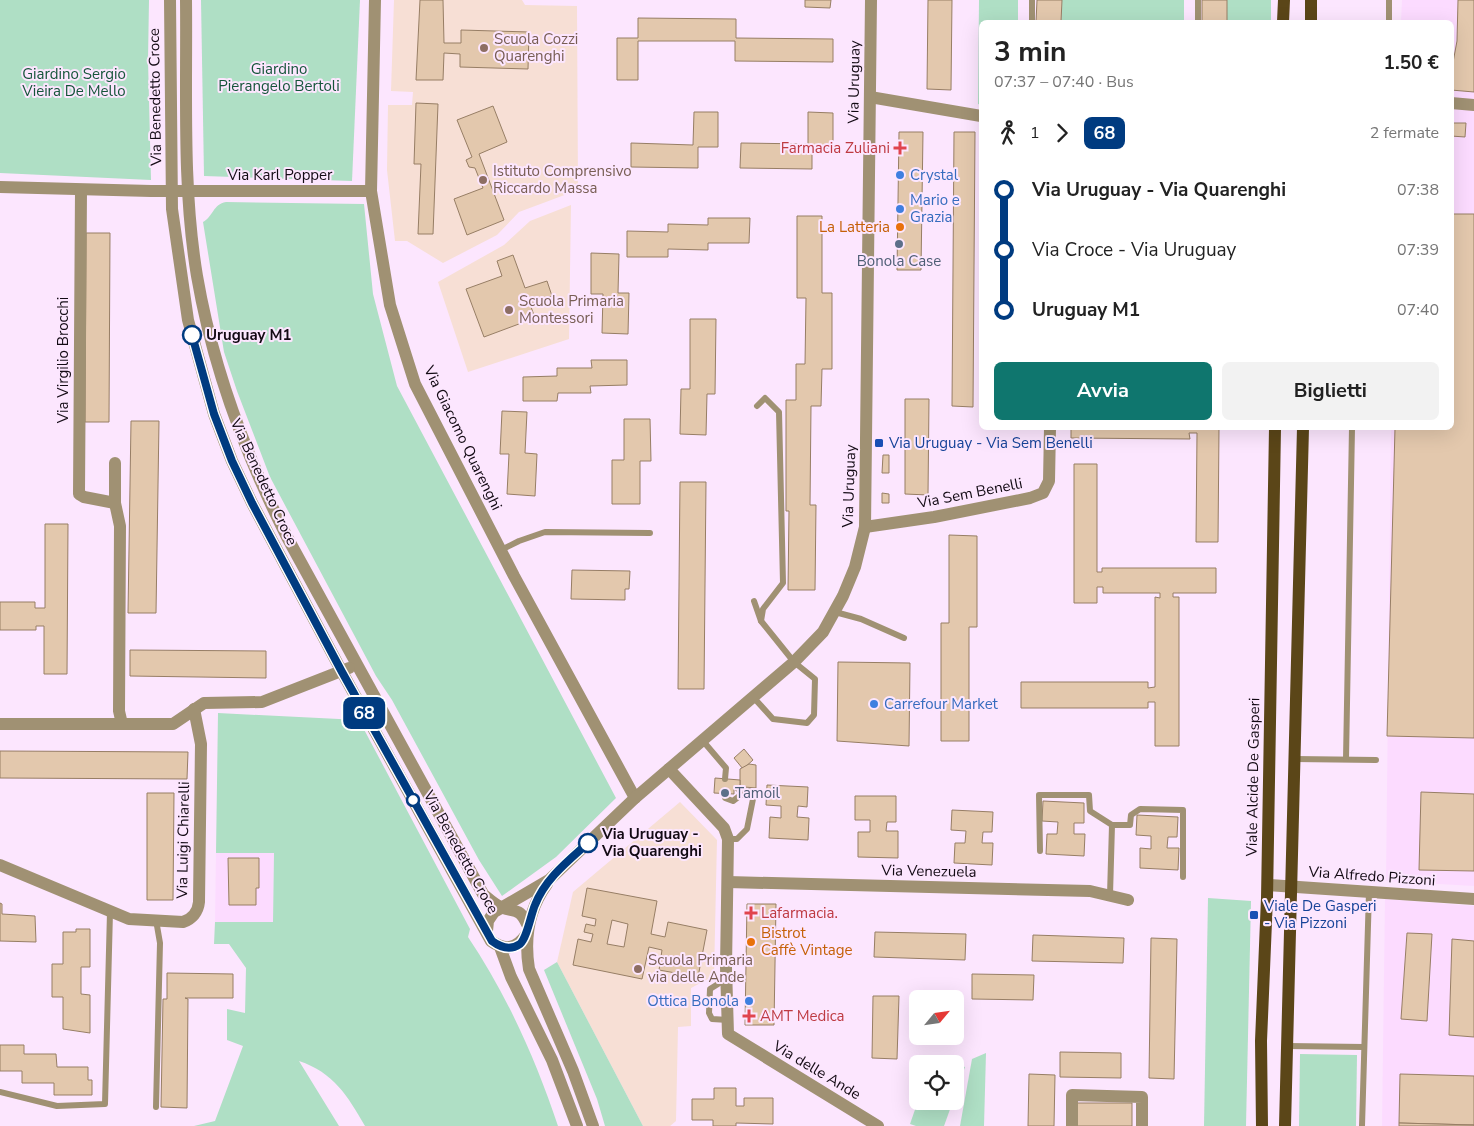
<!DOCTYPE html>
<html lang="it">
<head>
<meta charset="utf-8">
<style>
	:root { --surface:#fff; --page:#f2f2f2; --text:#222; --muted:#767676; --accent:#0f766e }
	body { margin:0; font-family:"Nunito Sans",sans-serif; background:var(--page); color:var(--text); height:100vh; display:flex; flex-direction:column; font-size:19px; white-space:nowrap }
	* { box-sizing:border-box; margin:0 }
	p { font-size:16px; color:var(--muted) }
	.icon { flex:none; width:28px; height:28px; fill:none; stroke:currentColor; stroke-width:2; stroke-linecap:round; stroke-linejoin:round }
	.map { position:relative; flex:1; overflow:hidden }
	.panel { position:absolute; left:979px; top:20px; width:475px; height:410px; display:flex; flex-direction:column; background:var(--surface); border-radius:8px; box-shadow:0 5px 20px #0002 }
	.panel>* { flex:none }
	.badge { padding:0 10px; border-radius:8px; font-size:18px; line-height:32px }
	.needle { width:32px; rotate:61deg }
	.controls { position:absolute; left:909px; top:990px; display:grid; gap:10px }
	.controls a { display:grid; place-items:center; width:55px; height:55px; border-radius:8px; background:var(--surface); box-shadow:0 5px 20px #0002; font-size:25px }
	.map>.badge { position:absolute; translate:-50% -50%; box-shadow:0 0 0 2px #fff }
	.legs { display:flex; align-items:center; gap:8px; height:55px; padding:0 15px; font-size:16px }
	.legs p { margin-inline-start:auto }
	.overview { display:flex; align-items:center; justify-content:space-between; height:85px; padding:0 15px }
	h1 { font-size:28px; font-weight:700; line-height:38px }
	.primary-button { display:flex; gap:10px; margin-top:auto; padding:10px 15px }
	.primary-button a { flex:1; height:58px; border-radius:8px; background:var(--accent); color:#fff; font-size:20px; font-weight:700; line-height:58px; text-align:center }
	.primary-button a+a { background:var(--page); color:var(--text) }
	ul { padding:0 15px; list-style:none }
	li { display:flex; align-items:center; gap:18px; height:60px; font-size:19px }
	li i { display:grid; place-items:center; width:8px; height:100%; margin:0 6px; background:currentColor }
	li i::after { content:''; width:12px; height:12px; margin:-6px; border:4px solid; border-radius:50%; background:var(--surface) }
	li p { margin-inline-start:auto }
	li:first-child i { background:linear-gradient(#0000 50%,currentColor 0) }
	li:last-child i { background:linear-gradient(currentColor 50%,#0000 0) }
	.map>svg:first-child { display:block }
	.built { fill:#fcdbff }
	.education { fill:#f7dfd5 }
	.green { fill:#afdfc5 }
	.building { fill:#e3c8ad; stroke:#977e65; fill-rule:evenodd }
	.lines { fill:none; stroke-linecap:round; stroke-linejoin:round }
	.service { stroke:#a09173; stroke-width:6 }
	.minor { stroke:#a09173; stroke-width:12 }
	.primary { stroke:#5b4618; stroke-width:12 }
	.line-1-casing { stroke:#fff; stroke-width:11 }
	.line-1 { stroke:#003b80; stroke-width:8 }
	.education-dot { fill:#8d6e63; stroke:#fce6fe; stroke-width:2 }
	.health-dot { fill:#e0444e; stroke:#fce6fe; stroke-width:2 }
	.shop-dot { fill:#3f7fe0; stroke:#fce6fe; stroke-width:2 }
	.food-dot { fill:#e8710a; stroke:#fce6fe; stroke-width:2 }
	.service-dot { fill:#5c6f8a; stroke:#fce6fe; stroke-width:2 }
	.stop-1-dot { fill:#fff; stroke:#003b80; stroke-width:2.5 }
	.transit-dot { fill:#1a4fb4; stroke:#fce6fe; stroke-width:2 }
	.labels { text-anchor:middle; stroke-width:4; stroke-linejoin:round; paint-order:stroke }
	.education-label { font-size:15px; fill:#785e54; stroke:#fce6fe; text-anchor:start }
	.park-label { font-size:15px; fill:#15553a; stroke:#fce6fe }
	.street-label { font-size:15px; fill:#130a14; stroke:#fce6fe }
	.health-label { font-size:15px; fill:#be3a42; stroke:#fce6fe; text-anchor:start }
	.shop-label { font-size:15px; fill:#366cbe; stroke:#fce6fe; text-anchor:start }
	.food-label { font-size:15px; fill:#c56008; stroke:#fce6fe; text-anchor:end }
	.service-label { font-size:15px; fill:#4e5e75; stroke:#fce6fe }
	.stop-label { font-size:15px; font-weight:bold; fill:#130a14; stroke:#fce6fe; text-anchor:start }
	.transit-label { font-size:15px; fill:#164399; stroke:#fce6fe; text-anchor:start }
</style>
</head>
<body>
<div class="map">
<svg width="1474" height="1126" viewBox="0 0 1474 1126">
	<rect width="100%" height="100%" fill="#fce6fe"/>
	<g class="built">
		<polygon points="1402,0 1474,0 1474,886 1386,881 1391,428 1451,428 1451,22 1401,22"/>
		<polygon points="216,853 274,853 273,922 215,922"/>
		<polygon points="1385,899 1474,906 1474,1126 1382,1126"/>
	</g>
	<g class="education">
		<polygon points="394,0 522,0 525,5 577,6 578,190 519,212 497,235 443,263 407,241 395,241 387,170 388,105 412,105 413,92 391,91"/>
		<polygon points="571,205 569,339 468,372 438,282 504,245 530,221"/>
		<polygon points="680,802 717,840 714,976 691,988 691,1026 678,1027 676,1121 670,1126 643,1126 557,962 573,892"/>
	</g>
	<g class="green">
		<polygon points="0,0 149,0 148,60 151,180 0,173"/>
		<polygon points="201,0 360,0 352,181 204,176"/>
		<polygon points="979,0 1018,0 1018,22 981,22 981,105 978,104"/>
		<polygon points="1062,0 1184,0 1184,22 1061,22"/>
		<rect x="1227" y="0" width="44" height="22"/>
		<path d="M 226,202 L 364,204 L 373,294 L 397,386 L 616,798 L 556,857 L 502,896 L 479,860 L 392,700 L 376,676 L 270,477 L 237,391 L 224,352 L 203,222 C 213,217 213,204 226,202 Z"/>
		<path d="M 218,713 L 359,720 L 470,929 L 468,937 C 507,995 536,1060 558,1126 L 365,1126 C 347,1095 334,1073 299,1061 L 339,1126 L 194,1126 L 215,1121 L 243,1046 L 227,1040 L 227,1009 L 245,1013 L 246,968 L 229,944 L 214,944 L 215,922 L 273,922 L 274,853 L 216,853 Z"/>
		<polygon points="1208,898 1251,901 1246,1126 1204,1126"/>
		<polygon points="557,962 643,1126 605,1126 597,1099 544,970"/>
		<polygon points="986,1053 984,1126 960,1126 972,1059"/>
		<polygon points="1300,1054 1357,1055 1356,1126 1299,1126"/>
		<polygon points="934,1056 965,1067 955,1095 955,1064 931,1064"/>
		<polygon points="918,1101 953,1101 944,1126 916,1126 910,1124"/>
	</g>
	<g class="building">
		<polygon points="420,0 443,0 444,43 461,43 461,30 529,32 528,69 460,67 460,54 444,53 443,80 416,80"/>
		<polygon points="805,0 831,0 830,8 805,7"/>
		<polygon points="928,0 952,0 951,90 927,89"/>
		<polygon points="1037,0 1062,0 1061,22 1036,22"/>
		<rect x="1202" y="0" width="25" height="22"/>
		<polygon points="1458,0 1474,0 1474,92 1451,90 1451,73 1457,41"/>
		<polygon points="638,18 736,19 736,38 833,39 833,62 735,61 735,41 638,41 638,80 617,80 617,38 638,38"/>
		<polygon points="416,103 438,104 433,234 418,234 421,164 414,164"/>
		<polygon points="493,106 507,142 479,154 504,220 467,235 454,199 483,188 475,168 469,167 466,160 472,157 457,120"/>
		<polygon points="694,112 718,112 718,147 698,147 698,168 631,167 631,143 693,145"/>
		<polygon points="808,112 833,113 833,148 812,148 812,169 740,168 741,143 808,144"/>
		<polygon points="1451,123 1466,123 1465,137 1451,136"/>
		<polygon points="899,132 923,132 921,270 897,270"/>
		<polygon points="954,132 975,132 973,407 952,406"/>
		<polygon points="1451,214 1474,214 1474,738 1387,736 1395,428 1451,428"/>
		<polygon points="797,216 822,216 822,293 832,293 832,369 822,369 821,406 811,406 810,505 816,505 815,590 788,590 789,511 786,511 786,400 796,400 796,364 805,364 806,298 797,298"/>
		<polygon points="708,218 750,218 749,243 708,243 708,250 668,249 668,257 627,257 627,231 668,232 668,224 708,225"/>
		<polygon points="86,233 110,233 109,422 85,422"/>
		<polygon points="591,253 619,254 618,293 629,293 628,334 602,333 603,294 591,294"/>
		<polygon points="513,255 525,288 547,281 552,296 530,304 535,318 484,337 466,289 502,276 497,261"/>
		<polygon points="690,319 716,319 715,394 707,394 706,435 680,434 681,389 690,389"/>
		<polygon points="591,360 627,360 627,385 590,386 591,393 558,393 557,401 523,401 523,377 557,376 557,368 592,368"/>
		<polygon points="905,399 929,399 928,495 905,494"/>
		<polygon points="502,411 527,412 525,453 537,454 535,496 507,494 509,454 500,454"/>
		<polygon points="624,419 650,419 651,461 640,461 640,504 612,504 612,460 624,460"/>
		<polygon points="131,421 159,421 156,613 128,613"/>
		<polygon points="1071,428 1219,428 1218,542 1196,542 1197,433 1189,433 1190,439 1071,438"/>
		<polygon points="883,455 889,455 889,473 882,473"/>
		<polygon points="1074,464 1097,464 1097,572 1102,572 1102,568 1216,568 1216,593 1173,593 1173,597 1179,597 1179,746 1155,746 1155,702 1148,702 1148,708 1021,708 1021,682 1148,682 1148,688 1155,687 1155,597 1160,598 1160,593 1103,593 1103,587 1097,587 1097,603 1074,603"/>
		<polygon points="680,482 706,482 704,689 678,689"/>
		<polygon points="882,493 889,494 889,503 882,503"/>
		<polygon points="45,524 68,524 67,674 44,674 44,626 36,626 36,630 0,630 0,602 35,602 35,608 45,608"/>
		<polygon points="949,535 977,536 977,627 969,627 969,741 941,741 941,623 949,623"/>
		<polygon points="572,570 630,571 629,589 625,589 625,600 571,599"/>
		<polygon points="130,650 266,651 266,678 130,676"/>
		<polygon points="838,662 910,663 909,746 837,741"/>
		<polygon points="744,749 753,760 743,769 734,758"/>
		<polygon points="0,751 188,752 187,779 0,778"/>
		<polygon points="749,764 756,765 756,788 744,787 738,792 734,789 740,785 740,769"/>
		<polygon points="715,778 740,780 740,785 734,789 734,794 714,793"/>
		<polygon points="767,785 808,787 807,807 798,806 797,817 809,818 808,840 769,838 770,817 781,818 781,806 766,805"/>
		<polygon points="1421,792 1474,794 1474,871 1419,870"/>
		<polygon points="147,793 174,793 173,900 147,900"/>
		<polygon points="855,796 896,796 896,822 887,822 886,831 898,831 898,858 858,857 858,832 870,832 870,820 855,820"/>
		<polygon points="1043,801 1084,803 1084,823 1074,823 1074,834 1085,834 1084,856 1046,854 1047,834 1057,834 1058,822 1042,821"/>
		<polygon points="952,810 993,812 992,832 983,832 982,843 993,843 992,865 954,863 955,843 965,843 966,831 951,830"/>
		<polygon points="1137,815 1178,817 1177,837 1168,837 1167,848 1179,848 1178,870 1140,868 1140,848 1151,849 1151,836 1136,835"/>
		<polygon points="228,858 259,858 259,888 256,888 256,905 229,905"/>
		<path d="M 587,888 L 657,901 L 651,934 L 665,937 L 668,922 L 707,930 L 698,977 L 659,970 L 662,950 L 649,947 L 642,979 L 573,965 L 578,939 L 591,942 L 593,934 L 584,932 L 586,924 L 595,926 L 596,919 L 582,916 ZM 612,920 L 628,924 L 624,947 L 607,944 Z"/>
		<polygon points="0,903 2,904 2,914 35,916 36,942 0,941"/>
		<polygon points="747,904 776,904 774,1025 745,1025"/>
		<polygon points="76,929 90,929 90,967 81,967 81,994 90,995 90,1033 63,1029 63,997 52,997 52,964 63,964 63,932 76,932"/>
		<polygon points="875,932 966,934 965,960 874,957"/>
		<polygon points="1407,933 1432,934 1427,1021 1401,1019"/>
		<polygon points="1033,935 1124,938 1123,963 1032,961"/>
		<polygon points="1151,938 1177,939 1174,1079 1149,1078"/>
		<polygon points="1452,939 1474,941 1474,1037 1449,1035"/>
		<polygon points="167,973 233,974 233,998 185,998 188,999 187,1108 161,1107 163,999 167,999"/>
		<polygon points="972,974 1034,975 1033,1000 972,999"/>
		<polygon points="873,996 899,996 897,1059 872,1058"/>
		<polygon points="0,1045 24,1045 24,1054 56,1054 57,1067 88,1067 88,1080 92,1080 92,1095 54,1095 54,1083 22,1083 22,1071 0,1071"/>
		<polygon points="1060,1052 1121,1053 1121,1078 1060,1077"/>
		<polygon points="1029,1074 1055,1075 1054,1126 1028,1126"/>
		<polygon points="1400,1074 1474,1076 1474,1125 1399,1123"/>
		<polygon points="714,1088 736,1088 736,1106 744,1106 744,1098 773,1098 773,1124 736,1123 736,1126 713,1126 713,1120 692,1120 692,1099 714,1099"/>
		<rect x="1077" y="1103" width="55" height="23"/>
		<polygon points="1399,1123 1474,1125 1474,1126 1399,1126"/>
	</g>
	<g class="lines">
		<g class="service">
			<polyline points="1032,22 1032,0"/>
			<polyline points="1198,22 1198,0"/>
			<polyline points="1389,22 1389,0"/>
			<polyline points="501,550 519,541 545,532 650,533"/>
			<polyline points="754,601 761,621 763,609 783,583 779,412 765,398 757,406"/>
			<polyline points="835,612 861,619 904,638"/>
			<polyline points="754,698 773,719 807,723 814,715 815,679 794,662 761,621"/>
			<polyline points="703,741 726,768 725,779"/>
			<polyline points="1295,759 1376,760"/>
			<polyline points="1346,759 1352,428"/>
			<polyline points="724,793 725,798 733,801 746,791 749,791 753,799 747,829 737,839 728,839"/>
			<polyline points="1040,851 1039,795 1089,795 1090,811 1112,825 1130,825 1131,815 1140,809 1183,810 1183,877"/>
			<polyline points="1110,895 1112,825"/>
			<polyline points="726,979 710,989 709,1013 712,1019 728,1020"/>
			<polyline points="1288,1046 1364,1047"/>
			<polyline points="0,1092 57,1106 105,1104 110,912"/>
			<polyline points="156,1107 160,943 156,920"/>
			<polyline points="1362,1126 1369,892"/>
		</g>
		<g class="minor">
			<path d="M 170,0 L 172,209 L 188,320 L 214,414 L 232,461 L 252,503 L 342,672 L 491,941 C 505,951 516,949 526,935"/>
			<path d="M 186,0 C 187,91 182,186 197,276 C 213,369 245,454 287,537 L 483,894 C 489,899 495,905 503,908 C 517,912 520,909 527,924"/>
			<polyline points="375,0 371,191 390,305 415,384 514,576 635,798"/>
			<polyline points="870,97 981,116"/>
			<polyline points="1451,103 1474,105"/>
			<polyline points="0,187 151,191 371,191"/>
			<polyline points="81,190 79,494 84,497 115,503"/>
			<polyline points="115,463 115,503 120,526 119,711 122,724"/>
			<polyline points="865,527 934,517 1030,498 1043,493 1049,481 1050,428"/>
			<polyline points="0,724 173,724 204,703 262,702 349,668"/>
			<polyline points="669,769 724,828 728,839 726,967 728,1034 878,1126"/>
			<path d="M 0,865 L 129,919 L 183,922 C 192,919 198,912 199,902 L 201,744 L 194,709"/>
			<polyline points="728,882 1090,891 1128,900"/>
			<path d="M 547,884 C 528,910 524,938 529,969 L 573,1071 L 593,1126"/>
			<polyline points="1268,885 1474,899"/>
			<polyline points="487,931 488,921 494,912 549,880 635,798 794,662 823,632 843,596 855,567 865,527 871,0"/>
			<polyline points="500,947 511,977 552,1060 577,1126"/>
			<polyline points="1072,1126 1072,1095 1142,1097 1142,1126"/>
		</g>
		<g class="primary">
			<polyline points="1283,22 1284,0"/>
			<polyline points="1311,22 1311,0"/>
			<polyline points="1262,1126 1261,1041 1267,898 1275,428"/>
			<polyline points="1285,1126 1303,428"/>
		</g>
	</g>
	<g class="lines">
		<defs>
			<path id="line-1" d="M 192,335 L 214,414 L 232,461 L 252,503 L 342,672 L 492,941 C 500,947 510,951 520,944 C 527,938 531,914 535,905 C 545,879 568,861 588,843"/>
		</defs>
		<use href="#line-1" class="line-1-casing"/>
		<use href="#line-1" class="line-1"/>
	</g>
	<g class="education-dot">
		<circle cx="484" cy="48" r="5"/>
		<circle cx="483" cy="180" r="5"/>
		<circle cx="509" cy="310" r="5"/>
		<circle cx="638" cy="969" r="5"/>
	</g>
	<g class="health-dot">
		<path d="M897.5 140.5h5v5h5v5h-5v5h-5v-5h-5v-5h5z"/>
		<path d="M748.5 905.5h5v5h5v5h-5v5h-5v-5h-5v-5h5z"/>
		<path d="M746.5 1008.5h5v5h5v5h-5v5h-5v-5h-5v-5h5z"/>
	</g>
	<g class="shop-dot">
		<circle cx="900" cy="175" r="5"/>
		<circle cx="900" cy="209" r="5"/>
		<circle cx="874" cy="704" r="5"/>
		<circle cx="749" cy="1001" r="5"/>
	</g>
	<g class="food-dot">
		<circle cx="900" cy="227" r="5"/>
		<circle cx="751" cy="942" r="5"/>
	</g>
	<g class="service-dot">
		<circle cx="899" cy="244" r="5"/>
		<circle cx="725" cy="793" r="5"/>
	</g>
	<g class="stop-1-dot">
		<circle cx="192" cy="335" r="9"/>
		<circle cx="413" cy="800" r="6"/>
		<circle cx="588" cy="843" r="9"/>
	</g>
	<g class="transit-dot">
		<rect x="874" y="438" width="10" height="10" rx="2.5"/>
		<rect x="1249" y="910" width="10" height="10" rx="2.5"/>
	</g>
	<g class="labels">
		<g class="education-label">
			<text x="494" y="44">Scuola Cozzi<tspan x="494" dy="17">Quarenghi</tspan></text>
			<text x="493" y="176">Istituto Comprensivo<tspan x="493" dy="17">Riccardo Massa</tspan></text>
			<text x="519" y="306">Scuola Primaria<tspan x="519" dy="17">Montessori</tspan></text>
			<text x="648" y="965">Scuola Primaria<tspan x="648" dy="17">via delle Ande</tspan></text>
		</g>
		<g class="park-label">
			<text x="279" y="74">Giardino<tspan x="279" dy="17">Pierangelo Bertoli</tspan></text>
			<text x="74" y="79">Giardino Sergio<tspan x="74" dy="17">Vieira De Mello</tspan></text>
		</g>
		<g class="street-label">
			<text transform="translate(854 82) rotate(-89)" y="5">Via Uruguay</text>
			<text transform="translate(155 97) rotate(-91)" y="5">Via Benedetto Croce</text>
			<text x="280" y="180">Via Karl Popper</text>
			<text transform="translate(63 360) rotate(-90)" y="5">Via Virgilio Brocchi</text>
			<text transform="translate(463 438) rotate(64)" y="5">Via Giacomo Quarenghi</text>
			<text transform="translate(264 482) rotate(65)" y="5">Via Benedetto Croce</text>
			<text transform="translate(849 486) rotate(-88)" y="5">Via Uruguay</text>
			<text transform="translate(970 493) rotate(-11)" y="5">Via Sem Benelli</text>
			<text transform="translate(1253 777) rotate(-89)" y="5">Viale Alcide De Gasperi</text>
			<text transform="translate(183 840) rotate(-89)" y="5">Via Luigi Chiarelli</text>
			<text transform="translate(461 852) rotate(61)" y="5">Via Benedetto Croce</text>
			<text transform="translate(929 871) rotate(1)" y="5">Via Venezuela</text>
			<text transform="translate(1372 876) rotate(4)" y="5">Via Alfredo Pizzoni</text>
			<text transform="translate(817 1070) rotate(31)" y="5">Via delle Ande</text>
		</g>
		<g class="health-label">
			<text x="890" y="153" text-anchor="end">Farmacia Zuliani</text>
			<text x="761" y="918">Lafarmacia.</text>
			<text x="760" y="1021">AMT Medica</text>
		</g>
		<g class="shop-label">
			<text x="910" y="180">Crystal</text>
			<text x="910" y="205">Mario e<tspan x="910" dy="17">Grazia</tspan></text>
			<text x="884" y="709">Carrefour Market</text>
			<text x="739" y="1006" text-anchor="end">Ottica Bonola</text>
		</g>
		<g class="food-label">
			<text x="890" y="232">La Latteria</text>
			<text x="761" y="938" text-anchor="start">Bistrot<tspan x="761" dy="17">Caffè Vintage</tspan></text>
		</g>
		<g class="service-label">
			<text x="899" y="266">Bonola Case</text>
			<text x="735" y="798" text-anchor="start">Tamoil</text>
		</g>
		<g class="stop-label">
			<text x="206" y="340">Uruguay M1</text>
			<text x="602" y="839">Via Uruguay -<tspan x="602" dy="17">Via Quarenghi</tspan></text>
		</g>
		<g class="transit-label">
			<text x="889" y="448">Via Uruguay - Via Sem Benelli</text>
			<text x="1264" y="911">Viale De Gasperi<tspan x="1264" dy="17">- Via Pizzoni</tspan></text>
		</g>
	</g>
</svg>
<div class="controls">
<a><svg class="needle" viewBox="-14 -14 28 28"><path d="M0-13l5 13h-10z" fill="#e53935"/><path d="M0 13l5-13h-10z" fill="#767676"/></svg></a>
<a><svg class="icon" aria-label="locate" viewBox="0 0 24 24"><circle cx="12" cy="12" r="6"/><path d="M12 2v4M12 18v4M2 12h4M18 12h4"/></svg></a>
</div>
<b class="badge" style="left:364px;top:713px;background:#003b80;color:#fff">68</b>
<section class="panel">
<div class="overview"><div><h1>3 min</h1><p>07:37 – 07:40 · Bus</p></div><b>1.50 €</b></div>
<div class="legs"><svg class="icon" aria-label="walk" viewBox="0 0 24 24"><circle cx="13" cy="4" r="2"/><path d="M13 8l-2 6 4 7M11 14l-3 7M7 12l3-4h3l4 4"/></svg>1<svg class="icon" aria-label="forward" viewBox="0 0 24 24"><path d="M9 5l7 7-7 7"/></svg><b class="badge" style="background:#003b80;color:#fff">68</b><p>2 fermate</p></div>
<ul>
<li><i style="color:#003b80"></i><b>Via Uruguay - Via Quarenghi</b><p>07:38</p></li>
<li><i style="color:#003b80"></i><span>Via Croce - Via Uruguay</span><p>07:39</p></li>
<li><i style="color:#003b80"></i><b>Uruguay M1</b><p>07:40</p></li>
</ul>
<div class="primary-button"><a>Avvia</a><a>Biglietti</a></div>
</section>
</div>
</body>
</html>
